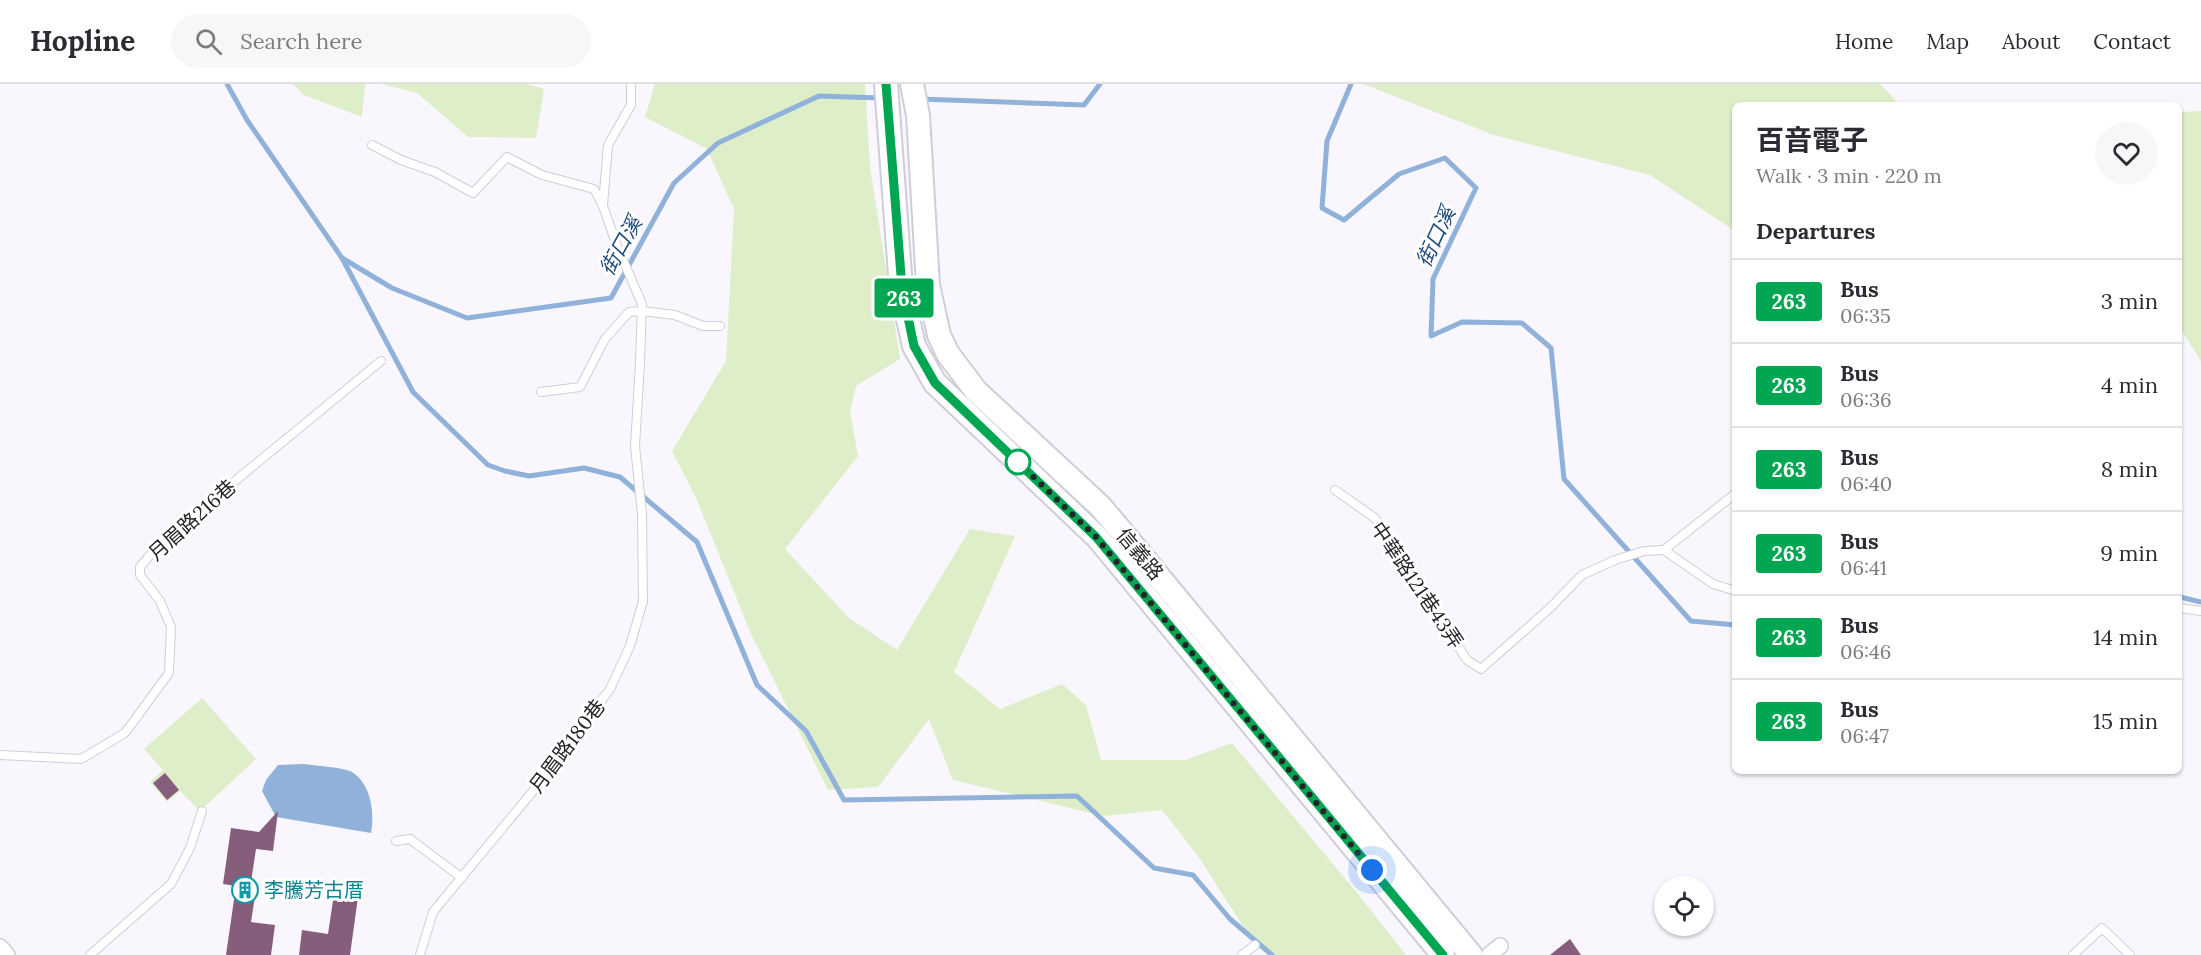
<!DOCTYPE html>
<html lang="en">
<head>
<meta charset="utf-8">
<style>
	:root { --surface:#fff; --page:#f7f7f7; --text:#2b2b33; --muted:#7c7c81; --line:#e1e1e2 }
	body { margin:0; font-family:Lora,"Noto Sans TC",serif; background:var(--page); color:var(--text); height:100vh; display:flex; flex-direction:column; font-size:22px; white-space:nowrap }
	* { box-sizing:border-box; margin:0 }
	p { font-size:20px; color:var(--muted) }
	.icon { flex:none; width:33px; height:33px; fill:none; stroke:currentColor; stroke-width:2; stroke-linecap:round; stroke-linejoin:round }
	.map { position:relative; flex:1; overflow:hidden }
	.panel { position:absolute; left:1732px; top:18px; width:450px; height:672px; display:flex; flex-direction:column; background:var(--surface); border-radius:9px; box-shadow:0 2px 4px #0004 }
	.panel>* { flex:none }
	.badge { padding:0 12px; border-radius:4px; font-size:21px; line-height:39px }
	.buttons { position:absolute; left:1654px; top:792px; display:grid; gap:12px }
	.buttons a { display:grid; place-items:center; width:60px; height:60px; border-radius:50%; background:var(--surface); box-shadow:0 2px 4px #0004; font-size:30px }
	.you { position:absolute; width:30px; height:30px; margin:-15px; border:4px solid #fff; border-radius:50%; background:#1a73e8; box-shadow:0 0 0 9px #1a73e833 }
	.map>.badge { position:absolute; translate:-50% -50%; box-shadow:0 0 0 3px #fff }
	h2 { padding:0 24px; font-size:22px; line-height:54px }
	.round { display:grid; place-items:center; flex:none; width:63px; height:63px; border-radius:32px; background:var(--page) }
	.overview { display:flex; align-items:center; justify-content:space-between; height:102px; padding:0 24px }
	h1 { font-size:28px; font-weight:700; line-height:45px }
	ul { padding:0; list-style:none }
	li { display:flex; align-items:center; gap:18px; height:84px; padding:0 24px; border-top:2px solid var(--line) }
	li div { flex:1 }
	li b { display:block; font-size:22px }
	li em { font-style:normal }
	li .badge { min-width:66px; font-weight:700; text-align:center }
	header { display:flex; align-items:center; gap:36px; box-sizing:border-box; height:84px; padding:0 30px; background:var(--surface); border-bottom:2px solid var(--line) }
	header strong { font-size:28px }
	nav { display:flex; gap:33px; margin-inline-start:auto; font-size:21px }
	.search { width:420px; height:54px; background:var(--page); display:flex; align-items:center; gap:15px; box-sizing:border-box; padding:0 21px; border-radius:33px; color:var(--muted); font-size:22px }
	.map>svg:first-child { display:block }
	.green { fill:#ddeec9 }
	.water { fill:#90b1d9 }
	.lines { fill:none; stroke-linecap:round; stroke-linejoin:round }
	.stream { stroke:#90b1d9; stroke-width:5 }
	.building { fill:#865e7c }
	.lane-casing { stroke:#d1cdd8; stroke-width:10 }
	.street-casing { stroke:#d1cdd8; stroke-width:18 }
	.primary-casing { stroke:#d1cdd8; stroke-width:26 }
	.lane { stroke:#fff; stroke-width:8 }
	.street { stroke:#fff; stroke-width:15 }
	.primary { stroke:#fff; stroke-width:22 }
	.line-casing { stroke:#fff; stroke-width:14 }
	.line { stroke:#00a651; stroke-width:9 }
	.walk { stroke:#252327; stroke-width:6; stroke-dasharray:0 10.8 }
	.stop-dot { fill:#fff; stroke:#00a651; stroke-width:3 }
	.labels { text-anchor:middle; stroke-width:6; stroke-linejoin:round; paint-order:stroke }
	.street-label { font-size:20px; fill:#252327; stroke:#fff }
	.culture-label { font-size:20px; fill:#0d838f; stroke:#fff; text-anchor:start }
	.water-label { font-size:21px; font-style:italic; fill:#1d4a7d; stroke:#fff }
</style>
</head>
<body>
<header>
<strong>Hopline</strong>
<div class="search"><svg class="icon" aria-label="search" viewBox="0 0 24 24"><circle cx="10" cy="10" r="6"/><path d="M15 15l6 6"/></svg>Search here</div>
<nav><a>Home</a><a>Map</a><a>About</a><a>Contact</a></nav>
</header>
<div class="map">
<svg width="2201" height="871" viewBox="0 0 2201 871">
	<rect width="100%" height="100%" fill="#f9f7fd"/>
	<g class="green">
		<polygon points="293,0 365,0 362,33 304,11"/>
		<polygon points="381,0 527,0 544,5 536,54 468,53 417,9"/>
		<polygon points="655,0 865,0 870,83 900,275 856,302 850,328 858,372 785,465 849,534 897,566 970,445 1015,452 954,588 1000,625 1062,600 1086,621 1101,676 1185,676 1232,659 1358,810 1406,871 1268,871 1255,861 1198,772 1162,726 1103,732 953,696 929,635 878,703 828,706 751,550 697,416 672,367 726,277 734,125 707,65 645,33"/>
		<polygon points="1363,0 1880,0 1900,21 1736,21 1735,147 1650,91 1494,51"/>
		<polygon points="2201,27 2201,277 2180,244 2180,28"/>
		<polygon points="202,614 256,675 200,727 180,707 167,718 150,698 163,686 144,665"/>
	</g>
	<path class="water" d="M 304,680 C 316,682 342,683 352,688 C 371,700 375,729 371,749 L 276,733 L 262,707 L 266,696 L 278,681 Z"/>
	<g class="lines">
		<g class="stream">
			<polyline points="227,0 247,36 342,174 392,204 467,234 611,214 674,99 718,59 819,12 881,14"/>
			<polyline points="1351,0 1327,57 1322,124 1344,136 1399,90 1445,74 1476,104 1433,195 1431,252 1462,238 1522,239 1551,264 1564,395 1691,537 1736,541"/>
			<polyline points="920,15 1084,21 1100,0"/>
			<polyline points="342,174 413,308 488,381 505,387 529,392 584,384 620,393 697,458 757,601 806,647 844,716 1077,712 1154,784 1193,791 1230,835 1272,871"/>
			<polyline points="2180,513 2201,518"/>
		</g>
	</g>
	<g class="building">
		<polygon points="165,689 179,706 167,716 153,699"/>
		<polygon points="278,727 273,767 256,765 251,798 257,799 251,838 275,841 271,871 226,871 236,802 223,800 231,744 259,748"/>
		<polygon points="334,810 358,813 350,871 299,871 302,846 328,850"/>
		<polygon points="1570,855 1581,871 1550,871"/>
	</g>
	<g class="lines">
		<defs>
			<g id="lane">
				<polyline points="372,61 401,76 435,88 473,109 507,73 542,91 594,105 603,122 617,162 642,220 640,279 635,362 642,430 643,517 630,562 610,605 538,701 433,828 420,871"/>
				<polyline points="603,121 608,61 631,21 631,0"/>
				<polyline points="541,308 580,303 605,255 629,228 642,227 675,231 703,242 720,242"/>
				<polyline points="1335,406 1375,434 1467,576 1481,585 1550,524 1582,491 1615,476 1644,467 1664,466 1713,500 1736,507"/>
				<polyline points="1664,466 1736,409"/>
				<polyline points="2180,524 2201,527"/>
				<polyline points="0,671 81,675 125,649 169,589 171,543 160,517 140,491 140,483 162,457 381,277"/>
				<polyline points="396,757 410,755 462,794"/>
				<polyline points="90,871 171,800 190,764 202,727"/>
				<polyline points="1242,871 1255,861"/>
				<polyline points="2073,871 2102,844 2130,871"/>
			</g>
			<g id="street">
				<polyline points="0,863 7,871"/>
				<polyline points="1489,871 1500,862"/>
			</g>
			<g id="primary">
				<polyline points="886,0 901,204 914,262 935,299 1097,453 1443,871"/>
				<polyline points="912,0 918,31 928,201 939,251 948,270 976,307 1100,422 1122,448 1471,871"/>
			</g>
		</defs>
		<use href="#lane" class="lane-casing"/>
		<use href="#street" class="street-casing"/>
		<use href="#primary" class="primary-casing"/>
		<use href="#lane" class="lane"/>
		<use href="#street" class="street"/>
		<use href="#primary" class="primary"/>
	</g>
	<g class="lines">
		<defs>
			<polyline id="line" points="886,0 902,204 914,262 935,299 1096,453 1443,871"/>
		</defs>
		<use href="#line" class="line-casing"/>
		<use href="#line" class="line"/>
		<polyline class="walk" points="1018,378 1096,453 1372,786"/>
	</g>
	<defs>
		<symbol id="building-ring" viewBox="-11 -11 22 22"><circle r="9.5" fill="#fff" stroke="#0f9aa8" stroke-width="1.5"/><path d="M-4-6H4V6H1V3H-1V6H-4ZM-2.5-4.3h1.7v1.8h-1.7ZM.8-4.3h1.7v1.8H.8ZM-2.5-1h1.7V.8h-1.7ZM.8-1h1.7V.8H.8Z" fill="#0f9aa8"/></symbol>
	</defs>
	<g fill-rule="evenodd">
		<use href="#building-ring" x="230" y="791" width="30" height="30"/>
	</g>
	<circle class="stop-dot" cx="1018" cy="378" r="12"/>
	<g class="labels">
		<g class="street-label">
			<text transform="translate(192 436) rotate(-42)" y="7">月眉路216巷</text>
			<text transform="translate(1140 470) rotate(50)" y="7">信義路</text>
			<text transform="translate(1417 501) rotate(56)" y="7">中華路121巷43弄</text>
			<text transform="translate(567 662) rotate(-53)" y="7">月眉路180巷</text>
		</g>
		<g class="culture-label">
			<text x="264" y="813">李騰芳古厝</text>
		</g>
		<g class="water-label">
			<text transform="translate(1436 153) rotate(-65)" y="7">街口溪</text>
			<text transform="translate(621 162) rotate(-61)" y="7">街口溪</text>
		</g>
	</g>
</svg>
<div class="buttons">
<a><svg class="icon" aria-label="locate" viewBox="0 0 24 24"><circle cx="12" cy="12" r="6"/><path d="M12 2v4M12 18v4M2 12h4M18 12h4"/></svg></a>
</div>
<div class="you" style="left:1372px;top:786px"></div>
<b class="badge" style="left:904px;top:214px;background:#00a651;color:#fff">263</b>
<section class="panel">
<div class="overview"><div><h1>百音電子</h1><p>Walk · 3 min · 220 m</p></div><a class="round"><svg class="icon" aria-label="heart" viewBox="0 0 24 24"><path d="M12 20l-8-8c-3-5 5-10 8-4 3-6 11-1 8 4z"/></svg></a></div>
<h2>Departures</h2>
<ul>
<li><span class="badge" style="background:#00a651;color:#fff">263</span><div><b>Bus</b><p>06:35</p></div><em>3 min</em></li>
<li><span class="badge" style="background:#00a651;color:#fff">263</span><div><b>Bus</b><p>06:36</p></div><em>4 min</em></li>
<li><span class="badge" style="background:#00a651;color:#fff">263</span><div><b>Bus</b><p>06:40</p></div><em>8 min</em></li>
<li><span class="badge" style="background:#00a651;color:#fff">263</span><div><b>Bus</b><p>06:41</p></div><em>9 min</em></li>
<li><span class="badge" style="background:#00a651;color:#fff">263</span><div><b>Bus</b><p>06:46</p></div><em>14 min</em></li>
<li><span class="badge" style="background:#00a651;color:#fff">263</span><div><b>Bus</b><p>06:47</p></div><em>15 min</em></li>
</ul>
</section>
</div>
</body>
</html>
